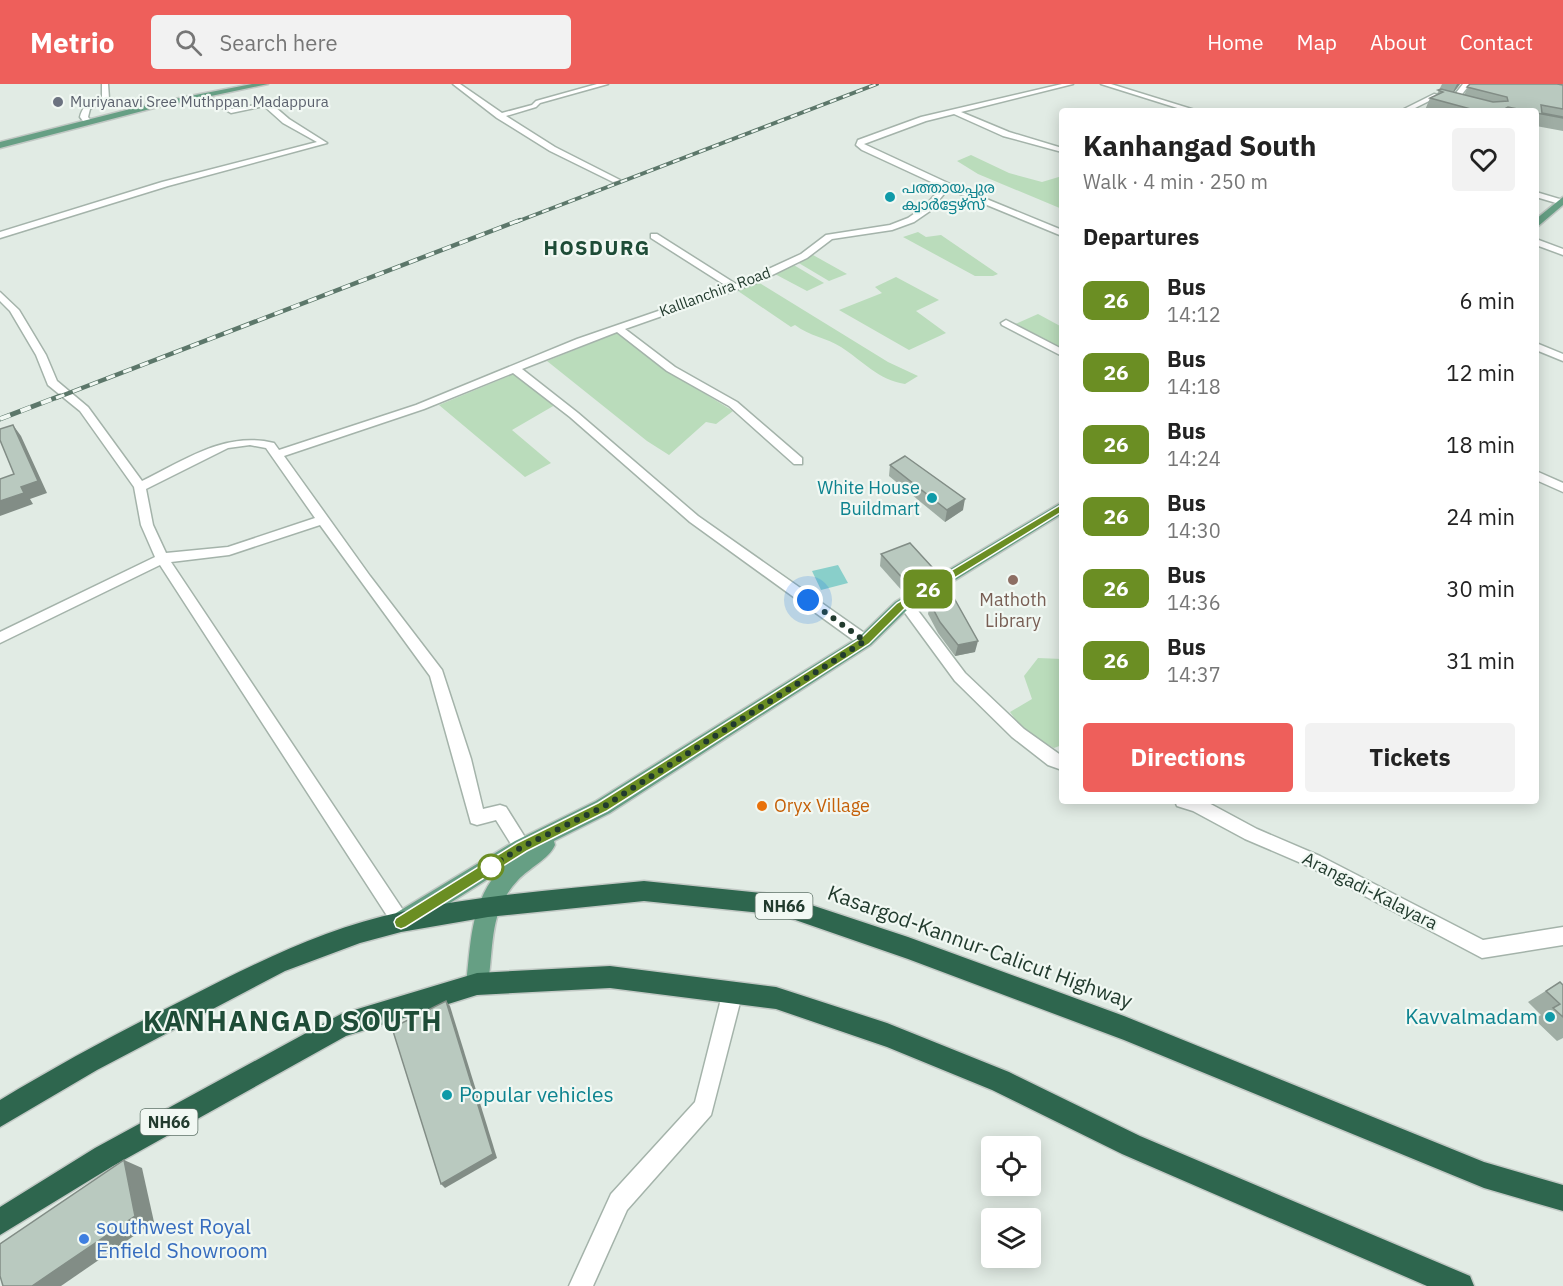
<!DOCTYPE html>
<html lang="en">
<head>
<meta charset="utf-8">
<style>
	:root { --surface:#fff; --page:#f2f2f2; --text:#222; --muted:#767676; --accent:#ee5f5b }
	body { margin:0; font-family:"IBM Plex Sans","Noto Sans Malayalam",sans-serif; background:var(--page); color:var(--text); height:100vh; display:flex; flex-direction:column; font-size:22px; white-space:nowrap }
	* { box-sizing:border-box; margin:0 }
	p { font-size:20px; color:var(--muted) }
	.icon { flex:none; width:33px; height:33px; fill:none; stroke:currentColor; stroke-width:2; stroke-linecap:round; stroke-linejoin:round }
	.map { position:relative; flex:1; overflow:hidden }
	.side { position:absolute; left:1059px; top:24px; width:480px; height:696px; display:flex; flex-direction:column; background:var(--surface); border-radius:6px; box-shadow:0 3px 15px #0003 }
	.side>* { flex:none }
	.badge { padding:0 12px; border-radius:9px; font-size:21px; line-height:39px }
	.buttons { position:absolute; left:981px; top:1052px; display:grid; gap:12px }
	.buttons a { display:grid; place-items:center; width:60px; height:60px; border-radius:6px; background:var(--surface); box-shadow:0 3px 15px #0003; font-size:30px }
	.you { position:absolute; width:30px; height:30px; margin:-15px; border:4px solid #fff; border-radius:50%; background:#1a73e8; box-shadow:0 0 0 9px #1a73e833 }
	.map>.badge { position:absolute; translate:-50% -50%; box-shadow:0 0 0 3px #fff }
	h2 { padding:0 24px; font-size:22px; line-height:54px }
	.round { display:grid; place-items:center; flex:none; width:63px; height:63px; border-radius:6px; background:var(--page) }
	.summary { display:flex; align-items:center; justify-content:space-between; height:102px; padding:0 24px }
	h1 { font-size:28px; font-weight:800; line-height:45px }
	.cta { display:flex; gap:12px; margin-top:auto; padding:12px 24px }
	.cta a { flex:1; height:69px; border-radius:6px; background:var(--accent); color:#fff; font-size:24px; font-weight:800; line-height:69px; text-align:center }
	.cta a+a { background:var(--page); color:var(--text) }
	ul { padding:0; list-style:none }
	li { display:flex; align-items:center; gap:18px; height:72px; padding:0 24px }
	li div { flex:1 }
	li b { display:block; font-size:22px }
	li em { font-style:normal }
	li .badge { min-width:66px; font-weight:700; text-align:center }
	header { display:flex; align-items:center; gap:36px; box-sizing:border-box; height:84px; padding:0 30px; background:var(--accent); color:#fff }
	header strong { font-size:28px }
	nav { display:flex; gap:33px; margin-inline-start:auto; font-size:21px }
	.search { width:420px; height:54px; background:var(--page); display:flex; align-items:center; gap:15px; box-sizing:border-box; padding:0 21px; border-radius:6px; color:var(--muted); font-size:22px }
	.map>svg:first-child { display:block }
	.green { fill:#badcbb }
	.water { fill:#89cfca }
	.lines { fill:none; stroke-linecap:round; stroke-linejoin:round }
	.minor-casing { stroke:#a4b3aa; stroke-width:3 }
	.major-casing { stroke:#c1c8c4; stroke-width:3 }
	.highway-casing { stroke:#c1c8c4; stroke-width:3 }
	.minor { fill:#fff; fill-rule:evenodd }
	.major { fill:#669f84; fill-rule:evenodd }
	.highway { fill:#2e664e; fill-rule:evenodd }
	.rail-far2-casing { stroke:#5c776a; stroke-width:4 }
	.rail-far1-casing { stroke:#5c776a; stroke-width:4.5 }
	.rail-casing { stroke:#5c776a; stroke-width:5 }
	.rail-far2 { stroke:#f1f8f3; stroke-width:2; stroke-dasharray:7; stroke-linecap:butt }
	.rail-far1 { stroke:#f1f8f3; stroke-width:3; stroke-dasharray:9; stroke-linecap:butt }
	.rail { stroke:#f1f8f3; stroke-width:4; stroke-dasharray:11; stroke-linecap:butt }
	.wall { fill:#9fada4 }
	.shaded-wall { fill:#828d86 }
	.building { fill:#b9c9bf; stroke:#828d86; stroke-width:1.5 }
	.line { fill:#6b8e23; stroke:#fff; stroke-width:1.5 }
	.walk { stroke:#223b2e; stroke-width:6; stroke-dasharray:0 10.8 }
	.worship-dot { fill:#6b7280; stroke:#f1f8f3; stroke-width:2 }
	.culture-dot { fill:#0f9aa8; stroke:#f1f8f3; stroke-width:2 }
	.education-dot { fill:#8d6e63; stroke:#f1f8f3; stroke-width:2 }
	.food-dot { fill:#e8710a; stroke:#f1f8f3; stroke-width:2 }
	.stop-dot { fill:#fff; stroke:#6b8e23; stroke-width:3 }
	.shop-dot { fill:#3f7fe0; stroke:#f1f8f3; stroke-width:2 }
	.labels { text-anchor:middle; stroke-width:4.5; stroke-linejoin:round; paint-order:stroke }
	.far-worship-label { font-size:15px; fill:#5b616d; stroke:#f1f8f3; text-anchor:start }
	.far-culture-label { font-size:15px; fill:#0d838f; stroke:#f1f8f3; text-anchor:start }
	.far-street-label { font-size:15px; fill:#223b2e; stroke:#f1f8f3 }
	.shield { fill:#f1f8f3; stroke:#607469; stroke-width:1.5 }
	.shield-label { font-size:16px; font-weight:bold; fill:#223b2e }
	.culture-label { font-size:18px; fill:#0d838f; stroke:#f1f8f3; text-anchor:end }
	.education-label { font-size:18px; fill:#785e54; stroke:#f1f8f3 }
	.food-label { font-size:18px; fill:#c56008; stroke:#f1f8f3; text-anchor:start }
	.street-label { font-size:18px; fill:#223b2e; stroke:#f1f8f3 }
	.far-district-label { font-size:20px; font-weight:bold; letter-spacing:1.5px; fill:#1e4c37; stroke:#f1f8f3 }
	.near-street-label { font-size:21px; fill:#223b2e; stroke:#f1f8f3 }
	.near-culture-label { font-size:21px; fill:#0d838f; stroke:#f1f8f3; text-anchor:end }
	.near-shop-label { font-size:21px; fill:#366cbe; stroke:#f1f8f3; text-anchor:start }
	.near-district-label { font-size:28px; font-weight:bold; letter-spacing:1.5px; fill:#1e4c37; stroke:#f1f8f3 }
</style>
</head>
<body>
<header>
<strong>Metrio</strong>
<div class="search"><svg class="icon" aria-label="search" viewBox="0 0 24 24"><circle cx="10" cy="10" r="6"/><path d="M15 15l6 6"/></svg>Search here</div>
<nav><a>Home</a><a>Map</a><a>About</a><a>Contact</a></nav>
</header>
<div class="map">
<svg width="1563" height="1202" viewBox="0 0 1563 1202">
	<rect width="100%" height="100%" fill="#e1ebe4"/>
	<g class="green">
		<polygon points="971,71 1009,89 1042,98 1062,92 1062,125 978,90 957,77"/>
		<polygon points="918,148 926,153 941,151 998,190 993,192 975,192 903,153"/>
		<polygon points="813,171 847,190 829,197 797,178"/>
		<polygon points="792,180 824,199 807,207 773,189"/>
		<polygon points="896,193 939,216 916,227 946,249 909,266 839,226 882,209 875,203"/>
		<path d="M 758,198 L 888,278 L 918,292 L 905,300 C 878,296 863,277 841,263 C 827,254 809,252 795,241 L 791,243 L 738,207 Z"/>
		<polygon points="1038,230 1062,243 1062,267 1013,241"/>
		<polygon points="617,249 630,256 660,282 733,327 716,340 706,338 669,371 647,357 547,277"/>
		<polygon points="516,289 555,321 512,346 551,379 525,393 439,321"/>
		<polygon points="1038,574 1062,575 1062,661 1054,664 1023,646 1010,628 1032,615 1024,592"/>
	</g>
	<polygon class="water" points="838,481 848,499 821,506 812,487"/>
	<g class="lines">
		<defs>
			<g id="minor">
				<path d="M 102,0 L 108,0 L 109,15 L 90,25 L 88,33 L 93,39 L 86,41 L 80,33 C 83,20 91,19 102,14 Z"/>
				<polygon points="453,0 460,0 502,29 532,21 536,17 597,0 608,0 540,19 536,23 506,32 555,63 620,96 613,98 550,67 497,34"/>
				<path d="M 1062,0 L 1073,0 L 961,28 L 1009,48 L 1062,64 L 1062,68 L 1003,52 L 954,30 L 926,37 L 864,60 L 950,100 L 1062,146 L 1062,152 L 948,105 L 930,127 L 914,138 L 892,146 L 832,155 L 807,174 L 756,199 L 625,245 L 675,283 L 737,318 L 802,374 L 802,380 L 794,380 L 729,322 L 667,287 L 617,248 L 522,285 L 578,329 L 698,432 L 870,553 L 872,557 L 870,561 L 860,561 L 690,438 L 570,333 L 513,289 L 424,325 L 284,372 L 370,492 L 442,586 L 471,675 L 483,725 L 500,721 L 506,723 L 528,758 L 531,763 L 528,768 L 522,771 L 516,768 L 496,736 L 477,741 L 471,739 L 430,592 L 320,441 L 229,471 L 171,478 L 407,832 L 410,838 L 407,844 L 401,847 L 395,844 L 160,481 L 0,559 L 0,548 L 155,473 L 141,441 L 134,403 L 80,327 L 48,301 L 36,271 L 10,227 L 0,217 L 0,208 L 19,226 L 46,271 L 57,297 L 88,323 L 142,397 C 185,376 225,347 274,359 L 279,366 L 416,321 L 577,255 L 728,203 L 651,154 L 651,150 L 657,150 L 736,200 L 801,170 L 826,151 L 890,141 L 908,134 L 924,123 L 942,103 L 862,66 L 856,61 L 858,56 L 921,33 ZM 250,361 L 266,364 L 315,434 L 228,463 L 166,469 L 153,441 L 146,405 L 228,364 Z"/>
				<polygon points="1101,0 1111,0 1198,27 1187,27"/>
				<polygon points="1463,0 1470,0 1456,18 1435,14 1409,27 1400,27 1434,10 1452,14"/>
				<polygon points="203,11 207,11 232,25 267,19 275,23 289,35 327,59 168,102 0,154 0,148 162,98 317,58 283,39 264,22 231,29 203,13"/>
				<polygon points="1536,108 1563,116 1563,121 1536,113"/>
				<polygon points="1536,155 1563,165 1563,171 1536,161"/>
				<polygon points="1006,236 1062,265 1062,272 1002,241 1001,239"/>
				<polygon points="1536,259 1563,270 1563,277 1536,266"/>
				<polygon points="1536,387 1563,399 1563,408 1536,396"/>
				<polygon points="905,514 910,516 965,589 1024,645 1062,672 1062,686 1048,681 1012,653 955,597 900,522 898,519 900,516"/>
				<polygon points="1175,717 1205,717 1257,745 1320,772 1483,856 1563,843 1563,861 1482,874 1308,782 1245,755 1193,727 1177,722"/>
				<polygon points="733,898 740,900 743,907 711,1031 627,1126 593,1202 569,1202 611,1110 695,1018 723,907 726,900"/>
			</g>
			<g id="major">
				<polygon points="252,0 268,0 154,24 0,64 0,58 154,19"/>
				<polygon points="1563,113 1563,121 1536,144 1536,135"/>
				<path d="M 1062,418 L 1062,430 L 907,526 L 871,561 L 610,729 L 554,757 L 555,761 C 549,775 529,784 518,796 C 489,827 494,860 488,900 L 485,908 L 477,911 L 469,908 L 466,900 C 471,860 470,823 496,790 L 412,843 L 404,846 L 396,843 L 393,836 L 396,829 L 515,757 L 596,717 L 859,553 L 895,518 Z"/>
			</g>
			<g id="highway">
				<path d="M 644,797 L 781,811 L 908,853 L 1124,932 L 1484,1078 L 1563,1101 L 1563,1127 L 1484,1104 L 1124,956 L 908,875 L 781,831 L 644,817 L 488,833 L 401,848 L 360,859 L 285,887 L 97,986 L 0,1043 L 0,1016 C 61,979 123,946 187,914 C 256,879 325,844 401,828 C 481,811 563,805 644,797 Z"/>
				<polygon points="610,882 776,903 887,939 1009,988 1140,1052 1470,1192 1474,1202 1427,1202 1122,1070 992,1006 887,963 776,925 610,904 477,911 346,952 113,1082 0,1151 0,1123 95,1064 341,930 477,889"/>
			</g>
		</defs>
		<use href="#minor" class="minor-casing"/>
		<use href="#major" class="major-casing"/>
		<use href="#highway" class="highway-casing"/>
		<use href="#minor" class="minor"/>
		<use href="#major" class="major"/>
		<use href="#highway" class="highway"/>
		<defs>
			<polyline id="rail-far2" points="516,138 877,0"/>
			<polyline id="rail-far1" points="56,314 520,136"/>
			<polyline id="rail" points="0,335 60,312"/>
		</defs>
		<use href="#rail-far2" class="rail-far2-casing"/>
		<use href="#rail-far1" class="rail-far1-casing"/>
		<use href="#rail" class="rail-casing"/>
		<use href="#rail-far2" class="rail-far2"/>
		<use href="#rail-far1" class="rail-far1"/>
		<use href="#rail" class="rail"/>
	</g>
	<g class="wall">
		<polygon points="1442,0 1460,0 1454,8 1464,11 1470,0 1563,0 1563,47 1536,42 1536,27 1429,27 1425,26 1430,14 1436,12"/>
		<polygon points="890,381 963,426 945,438 889,392"/>
		<polygon points="881,470 930,494 904,509 880,482"/>
		<polygon points="930,519 975,568 955,572 938,549 928,530"/>
		<polygon points="1560,898 1563,901 1563,954 1557,957 1534,935 1541,931 1528,918"/>
	</g>
	<g class="shaded-wall">
		<polygon points="1457,0 1460,0 1451,12"/>
		<polygon points="13,341 21,352 47,409 30,415 33,420 0,432 0,417 21,403"/>
		<polygon points="965,415 963,426 945,438 947,426"/>
		<polygon points="932,483 930,494 904,509 905,497"/>
		<polygon points="978,557 975,568 955,572 958,561"/>
		<polygon points="446,917 450,922 497,1074 445,1104 441,1100"/>
		<polygon points="124,1076 142,1084 154,1138 61,1202 32,1202"/>
	</g>
	<g class="building">
		<polygon points="1470,0 1557,0 1563,1 1563,25 1541,21 1542,29 1563,33 1563,34 1536,29 1536,27 1527,27 1508,23 1501,27 1478,27 1430,14 1443,8 1438,6 1441,5 1493,18 1508,17 1507,13 1467,3"/>
		<polygon points="13,341 38,397 21,403 24,409 0,417 0,395 14,390 0,356 0,345"/>
		<polygon points="905,372 965,415 947,426 890,381"/>
		<polygon points="910,459 932,483 905,497 881,470"/>
		<polygon points="954,514 978,557 958,561 940,538 930,519"/>
		<polygon points="1560,898 1563,901 1563,933 1553,924 1560,920 1546,907"/>
		<polygon points="446,917 493,1070 441,1100 392,944"/>
		<polygon points="124,1076 135,1132 32,1202 3,1202 0,1192 0,1160"/>
	</g>
	<polygon class="line" points="1062,420 1067,423 1065,426 904,525 869,560 607,727 527,767 406,843 401,845 396,843 394,838 396,834 517,759 598,719 861,554 897,519"/>
	<g class="lines">
		<polyline class="walk" points="491,783 482,788 522,763 603,723 865,557 808,516"/>
	</g>
	<circle class="worship-dot" cx="58" cy="18" r="6"/>
	<g class="culture-dot">
		<circle cx="890" cy="113" r="6"/>
		<circle cx="932" cy="414" r="6"/>
		<circle cx="1550" cy="933" r="6"/>
		<circle cx="447" cy="1011" r="6"/>
	</g>
	<circle class="education-dot" cx="1013" cy="496" r="6"/>
	<circle class="food-dot" cx="762" cy="722" r="6"/>
	<circle class="stop-dot" cx="491" cy="783" r="12"/>
	<circle class="shop-dot" cx="84" cy="1155" r="6"/>
	<g class="labels">
		<g class="far-worship-label">
			<text x="70" y="23">Muriyanavi Sree Muthppan Madappura</text>
		</g>
		<g class="far-culture-label">
			<text x="902" y="109">പത്തായപ്പുര<tspan x="902" dy="17">ക്വാർട്ടേഴ്സ്</tspan></text>
		</g>
		<g class="far-street-label">
			<text transform="translate(715 208) rotate(-20)" y="5">Kalllanchira Road</text>
		</g>
		<g class="shield">
			<rect x="755.5" y="809" width="57" height="26" rx="4.5"/>
			<rect x="140.5" y="1025" width="57" height="26" rx="4.5"/>
		</g>
		<g class="shield-label">
			<text x="784" y="828">NH66</text>
			<text x="169" y="1044">NH66</text>
		</g>
		<g class="culture-label">
			<text x="920" y="410">White House<tspan x="920" dy="21">Buildmart</tspan></text>
		</g>
		<g class="education-label">
			<text x="1013" y="522">Mathoth<tspan x="1013" dy="21">Library</tspan></text>
		</g>
		<g class="food-label">
			<text x="774" y="728">Oryx Village</text>
		</g>
		<g class="street-label">
			<text transform="translate(1370 807) rotate(27)" y="6">Arangadi-Kalayara</text>
		</g>
		<g class="far-district-label">
			<text x="597" y="171">HOSDURG</text>
		</g>
		<g class="near-street-label">
			<text transform="translate(980 863) rotate(20)" y="7">Kasargod-Kannur-Calicut Highway</text>
		</g>
		<g class="near-culture-label">
			<text x="1538" y="940">Kavvalmadam</text>
			<text x="459" y="1018" text-anchor="start">Popular vehicles</text>
		</g>
		<g class="near-shop-label">
			<text x="96" y="1150">southwest Royal<tspan x="96" dy="24">Enfield Showroom</tspan></text>
		</g>
		<g class="near-district-label">
			<text x="293" y="947">KANHANGAD SOUTH</text>
		</g>
	</g>
</svg>
<div class="buttons">
<a><svg class="icon" aria-label="locate" viewBox="0 0 24 24"><circle cx="12" cy="12" r="6"/><path d="M12 2v4M12 18v4M2 12h4M18 12h4"/></svg></a>
<a><svg class="icon" aria-label="layers" viewBox="0 0 24 24"><path d="M12 4l9 5-9 5-9-5zM3 14l9 5 9-5"/></svg></a>
</div>
<div class="you" style="left:808px;top:516px"></div>
<b class="badge" style="left:928px;top:505px;background:#6b8e23;color:#fff">26</b>
<section class="side">
<div class="summary"><div><h1>Kanhangad South</h1><p>Walk · 4 min · 250 m</p></div><a class="round"><svg class="icon" aria-label="heart" viewBox="0 0 24 24"><path d="M12 20l-8-8c-3-5 5-10 8-4 3-6 11-1 8 4z"/></svg></a></div>
<h2>Departures</h2>
<ul>
<li><span class="badge" style="background:#6b8e23;color:#fff">26</span><div><b>Bus</b><p>14:12</p></div><em>6 min</em></li>
<li><span class="badge" style="background:#6b8e23;color:#fff">26</span><div><b>Bus</b><p>14:18</p></div><em>12 min</em></li>
<li><span class="badge" style="background:#6b8e23;color:#fff">26</span><div><b>Bus</b><p>14:24</p></div><em>18 min</em></li>
<li><span class="badge" style="background:#6b8e23;color:#fff">26</span><div><b>Bus</b><p>14:30</p></div><em>24 min</em></li>
<li><span class="badge" style="background:#6b8e23;color:#fff">26</span><div><b>Bus</b><p>14:36</p></div><em>30 min</em></li>
<li><span class="badge" style="background:#6b8e23;color:#fff">26</span><div><b>Bus</b><p>14:37</p></div><em>31 min</em></li>
</ul>
<div class="cta"><a>Directions</a><a>Tickets</a></div>
</section>
</div>
</body>
</html>
